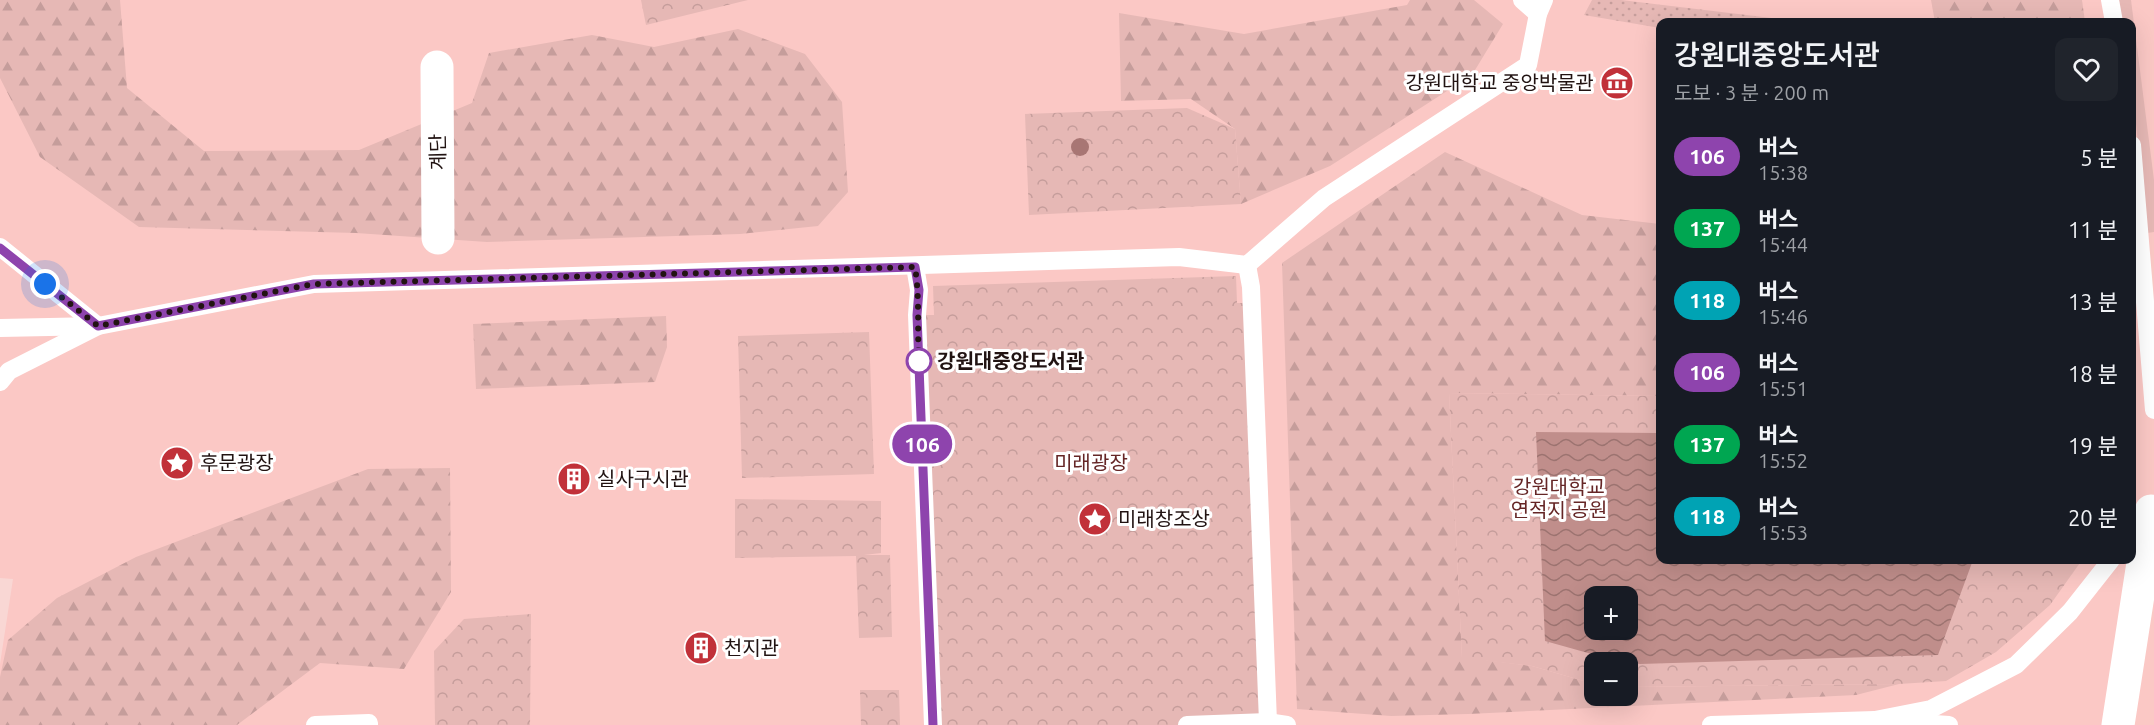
<!DOCTYPE html>
<html lang="ko">
<head>
<meta charset="utf-8">
<style>
	:root { --surface:#171b24; --page:#20242c; --text:#f1f3f6; --muted:#9ea1a6 }
	body { margin:0; font-family:Ubuntu,"Noto Sans KR",sans-serif; background:var(--page); color:var(--text); height:100vh; display:flex; flex-direction:column; font-size:22px; white-space:nowrap }
	* { box-sizing:border-box; margin:0 }
	p { font-size:20px; color:var(--muted) }
	.icon { flex:none; width:33px; height:33px; fill:none; stroke:currentColor; stroke-width:2; stroke-linecap:round; stroke-linejoin:round }
	.map { position:relative; flex:1; overflow:hidden }
	.panel { position:absolute; left:1656px; top:18px; width:480px; height:546px; display:flex; flex-direction:column; background:var(--surface); border-radius:12px; box-shadow:0 6px 24px #0002 }
	.panel>* { flex:none }
	.badge { padding:0 12px; border-radius:20px; font-size:21px; line-height:39px }
	.tools { position:absolute; left:1584px; top:586px; display:grid; gap:12px }
	.tools a { display:grid; place-items:center; width:54px; height:54px; border-radius:12px; background:var(--surface); box-shadow:0 6px 24px #0002; font-size:30px }
	.you { position:absolute; width:30px; height:30px; margin:-15px; border:4px solid #fff; border-radius:50%; background:#1a73e8; box-shadow:0 0 0 9px #1a73e833 }
	.map>.badge { position:absolute; translate:-50% -50%; box-shadow:0 0 0 3px #fff }
	.round { display:grid; place-items:center; flex:none; width:63px; height:63px; border-radius:12px; background:var(--page) }
	.summary { display:flex; align-items:center; justify-content:space-between; height:102px; padding:0 18px }
	h1 { font-size:28px; font-weight:600; line-height:45px }
	ul { padding:0; list-style:none }
	li { display:flex; align-items:center; gap:18px; height:72px; padding:0 18px }
	li div { flex:1 }
	li b { display:block; font-size:22px }
	li em { font-style:normal }
	li .badge { min-width:66px; font-weight:700; text-align:center }
	.map>svg:first-child { display:block }
	.built { fill:#fbc8c5; fill-rule:evenodd }
	.grass { fill:#e6b8b5 }
	.forest { fill:url(#forest-firs) }
	.park { fill:url(#park-crowns); fill-rule:evenodd }
	.garden { fill:url(#garden-dots) }
	.water { fill:url(#water-waves); fill-rule:evenodd }
	.lines { fill:none; stroke-linecap:round; stroke-linejoin:round }
	.lane { stroke:#fff; stroke-width:18 }
	.street { stroke:#fff; stroke-width:33 }
	.tree { fill:#a87674 }
	.line-casing { stroke:#fff; stroke-width:14 }
	.line { stroke:#8e44ad; stroke-width:9 }
	.walk { stroke:#211312; stroke-width:6; stroke-dasharray:0 10.8 }
	.stop-dot { fill:#fff; stroke:#8e44ad; stroke-width:3 }
	.labels { text-anchor:middle; stroke-width:6; stroke-linejoin:round; paint-order:stroke }
	.poi-label { font-size:20px; fill:#211312; stroke:#fff; text-anchor:start }
	.street-label { font-size:20px; fill:#211312; stroke:#fff }
	.stop-label { font-size:20px; font-weight:bold; fill:#211312; stroke:#fff; text-anchor:start }
	.park-label { font-size:20px; fill:#652626; stroke:#fff }
</style>
</head>
<body>
<div class="map">
<svg width="2154" height="725" viewBox="0 0 2154 725">
	<defs>
		<pattern id="forest-firs" width="22" height="20" patternUnits="userSpaceOnUse" patternTransform="scale(1.5)"><rect width="22" height="20" fill="#e6b8b5"/><path d="M5 1l3.5 6h-7zM16 11l3.5 6h-7z" fill="#c59d9b"/></pattern>
		<pattern id="park-crowns" width="20" height="18" patternUnits="userSpaceOnUse" patternTransform="scale(1.5)"><rect width="20" height="18" fill="#e6b8b5"/><path d="M2 6a3 3 0 1 1 6 0M12 15a3 3 0 1 1 6 0" fill="none" stroke="#c59d9b"/></pattern>
		<pattern id="garden-dots" width="8" height="8" patternUnits="userSpaceOnUse" patternTransform="scale(1.5)"><rect width="8" height="8" fill="#e6b8b5"/><path d="M2 2h.1M6 6h.1" fill="none" stroke="#c59d9b" stroke-width="1.8" stroke-linecap="round"/></pattern>
		<pattern id="water-waves" width="16" height="10" patternUnits="userSpaceOnUse" patternTransform="scale(1.5)"><rect width="16" height="10" fill="#c08e8b"/><path d="M0 5q4-4 8 0t8 0" fill="none" stroke="#9c7370"/></pattern>
	</defs>
	<rect width="100%" height="100%" fill="#f9d7d4"/>
	<path class="built" d="M 0,0 L 2154,0 L 2154,725 L 0,725 L 0,664 L 13,579 L 0,578 ZM 1660,22 L 2132,22 L 2132,560 L 1660,560 ZM 1594,597 L 1628,597 L 1628,630 L 1594,630 ZM 1594,663 L 1628,663 L 1628,696 L 1594,696 Z"/>
	<polygon class="grass" points="2118,0 2131,0 2154,180 2154,232 2147,233 2132,84 2132,22 2122,22"/>
	<g class="forest">
		<polygon points="0,0 120,0 127,88 204,151 359,150 472,103 489,53 592,35 654,47 738,29 805,54 842,102 848,192 818,226 740,234 487,242 356,233 139,227 40,157 0,78"/>
		<polygon points="1410,0 1474,0 1503,24 1472,75 1330,166 1241,204 1235,129 1191,99 1121,101 1119,13 1244,34 1407,5"/>
		<polygon points="1931,0 2082,0 2085,22 1935,22"/>
		<polygon points="1445,152 1582,215 1660,224 1660,396 1449,393 1462,657 1532,666 1594,684 1594,696 1628,696 1628,687 1899,684 1856,695 1468,714 1391,716 1297,709 1282,263"/>
		<polygon points="666,316 667,347 655,382 476,389 473,324"/>
		<polygon points="450,468 451,592 404,669 320,663 237,725 0,725 0,677 8,640 57,598 136,557 368,469"/>
	</g>
	<g class="park">
		<polygon points="641,0 748,0 646,25"/>
		<polygon points="1187,108 1235,129 1241,204 1029,215 1025,114"/>
		<polygon points="1236,276 1237,303 1252,303 1268,722 1186,725 933,725 917,315 934,315 933,286"/>
		<polygon points="869,332 874,474 742,478 738,336"/>
		<path d="M 1449,393 L 1660,396 L 1660,560 L 2082,560 L 2050,605 L 1996,652 L 1946,681 L 1899,684 L 1628,687 L 1628,663 L 1594,663 L 1594,684 L 1532,666 L 1462,658 ZM 1594,597 L 1628,597 L 1628,630 L 1594,630 Z"/>
		<polygon points="735,499 881,501 881,553 864,555 890,555 892,637 859,638 856,556 735,558"/>
		<polygon points="531,614 530,725 435,725 434,651 464,619"/>
		<polygon points="899,690 900,725 861,725 860,690"/>
	</g>
	<polygon class="garden" points="1592,0 1621,0 1788,20 1788,22 1660,22 1660,28 1584,15"/>
	<path class="water" d="M 1536,432 L 1660,433 L 1660,560 L 1973,560 L 1938,655 L 1640,664 L 1606,658 L 1545,641 ZM 1594,597 L 1628,597 L 1628,630 L 1594,630 Z"/>
	<g class="lines">
		<g class="lane">
			<polyline points="1522,0 1538,14"/>
			<polyline points="2110,0 2114,22"/>
			<polyline points="2132,145 2154,410"/>
			<polyline points="0,247 98,326 9,371 0,382"/>
			<polyline points="1247,265 1251,287 1268,722"/>
			<polyline points="915,266 919,290 917,315 933,725"/>
			<polyline points="0,328 98,326 314,284 1179,257 1247,265 1324,198 1528,65 1538,14 1544,0"/>
			<polyline points="1875,720 1931,709 2016,665 2070,612 2111,560"/>
			<polyline points="315,725 369,723 369,725"/>
			<polyline points="1187,725 1268,722 1287,725"/>
			<polyline points="1711,725 1875,720 1949,725"/>
		</g>
		<g class="street">
			<polyline points="437,67 438,238"/>
			<polyline points="2118,725 2151,511 2154,519"/>
		</g>
	</g>
	<circle class="tree" cx="1080" cy="147" r="9"/>
	<g class="lines">
		<defs>
			<polyline id="line" points="0,248 98,326 314,284 915,267 919,290 917,315 933,725"/>
		</defs>
		<use href="#line" class="line-casing"/>
		<use href="#line" class="line"/>
		<path class="walk" d="M 45,284 L 98,326 L 314,284 L 915,267 C 920,298 917,331 919,361"/>
	</g>
	<defs>
		<symbol id="museum-disc" viewBox="-11 -11 22 22"><circle r="9.5" fill="#c13139" stroke="#fff"/><path d="M0-6L6-3V-2H-6V-3ZM-5-1h2V3h-2ZM-1-1h2V3h-2ZM3-1h2V3H3ZM-6 4H6V6H-6Z" fill="#fff"/></symbol>
		<symbol id="sight-disc" viewBox="-11 -11 22 22"><circle r="9.5" fill="#c13139" stroke="#fff"/><path d="M0-6L1.8-2.2L6-1.7L2.9 1.2L3.7 5.4L0 3.3L-3.7 5.4L-2.9 1.2L-6-1.7L-1.8-2.2Z" fill="#fff"/></symbol>
		<symbol id="building-disc" viewBox="-11 -11 22 22"><circle r="9.5" fill="#c13139" stroke="#fff"/><path d="M-4-6H4V6H1V3H-1V6H-4ZM-2.5-4.3h1.7v1.8h-1.7ZM.8-4.3h1.7v1.8H.8ZM-2.5-1h1.7V.8h-1.7ZM.8-1h1.7V.8H.8Z" fill="#fff"/></symbol>
	</defs>
	<g fill-rule="evenodd">
		<use href="#museum-disc" x="1598" y="64" width="38" height="38"/>
		<use href="#sight-disc" x="158" y="444" width="38" height="38"/>
		<use href="#building-disc" x="555" y="460" width="38" height="38"/>
		<use href="#sight-disc" x="1076" y="500" width="38" height="38"/>
		<use href="#building-disc" x="682" y="629" width="38" height="38"/>
	</g>
	<circle class="stop-dot" cx="919" cy="361" r="12"/>
	<g class="labels">
		<g class="poi-label">
			<text x="1594" y="90" text-anchor="end">강원대학교 중앙박물관</text>
			<text x="200" y="470">후문광장</text>
			<text x="597" y="486">실사구시관</text>
			<text x="1118" y="526">미래창조상</text>
			<text x="724" y="655">천지관</text>
		</g>
		<g class="street-label">
			<text transform="translate(438 152) rotate(-91)" y="7">계단</text>
		</g>
		<g class="stop-label">
			<text x="937" y="368">강원대중앙도서관</text>
		</g>
		<g class="park-label">
			<text x="1091" y="470">미래광장</text>
			<text x="1559" y="494">강원대학교<tspan x="1559" dy="23">연적지 공원</tspan></text>
		</g>
	</g>
</svg>
<div class="tools">
<a>+</a>
<a>−</a>
</div>
<div class="you" style="left:45px;top:284px"></div>
<b class="badge" style="left:922px;top:444px;background:#8e44ad;color:#fff">106</b>
<section class="panel">
<div class="summary"><div><h1>강원대중앙도서관</h1><p>도보 · 3 분 · 200 m</p></div><a class="round"><svg class="icon" aria-label="heart" viewBox="0 0 24 24"><path d="M12 20l-8-8c-3-5 5-10 8-4 3-6 11-1 8 4z"/></svg></a></div>
<ul>
<li><span class="badge" style="background:#8e44ad;color:#fff">106</span><div><b>버스</b><p>15:38</p></div><em>5 분</em></li>
<li><span class="badge" style="background:#00a651;color:#fff">137</span><div><b>버스</b><p>15:44</p></div><em>11 분</em></li>
<li><span class="badge" style="background:#00a3b4;color:#fff">118</span><div><b>버스</b><p>15:46</p></div><em>13 분</em></li>
<li><span class="badge" style="background:#8e44ad;color:#fff">106</span><div><b>버스</b><p>15:51</p></div><em>18 분</em></li>
<li><span class="badge" style="background:#00a651;color:#fff">137</span><div><b>버스</b><p>15:52</p></div><em>19 분</em></li>
<li><span class="badge" style="background:#00a3b4;color:#fff">118</span><div><b>버스</b><p>15:53</p></div><em>20 분</em></li>
</ul>
</section>
</div>
</body>
</html>
